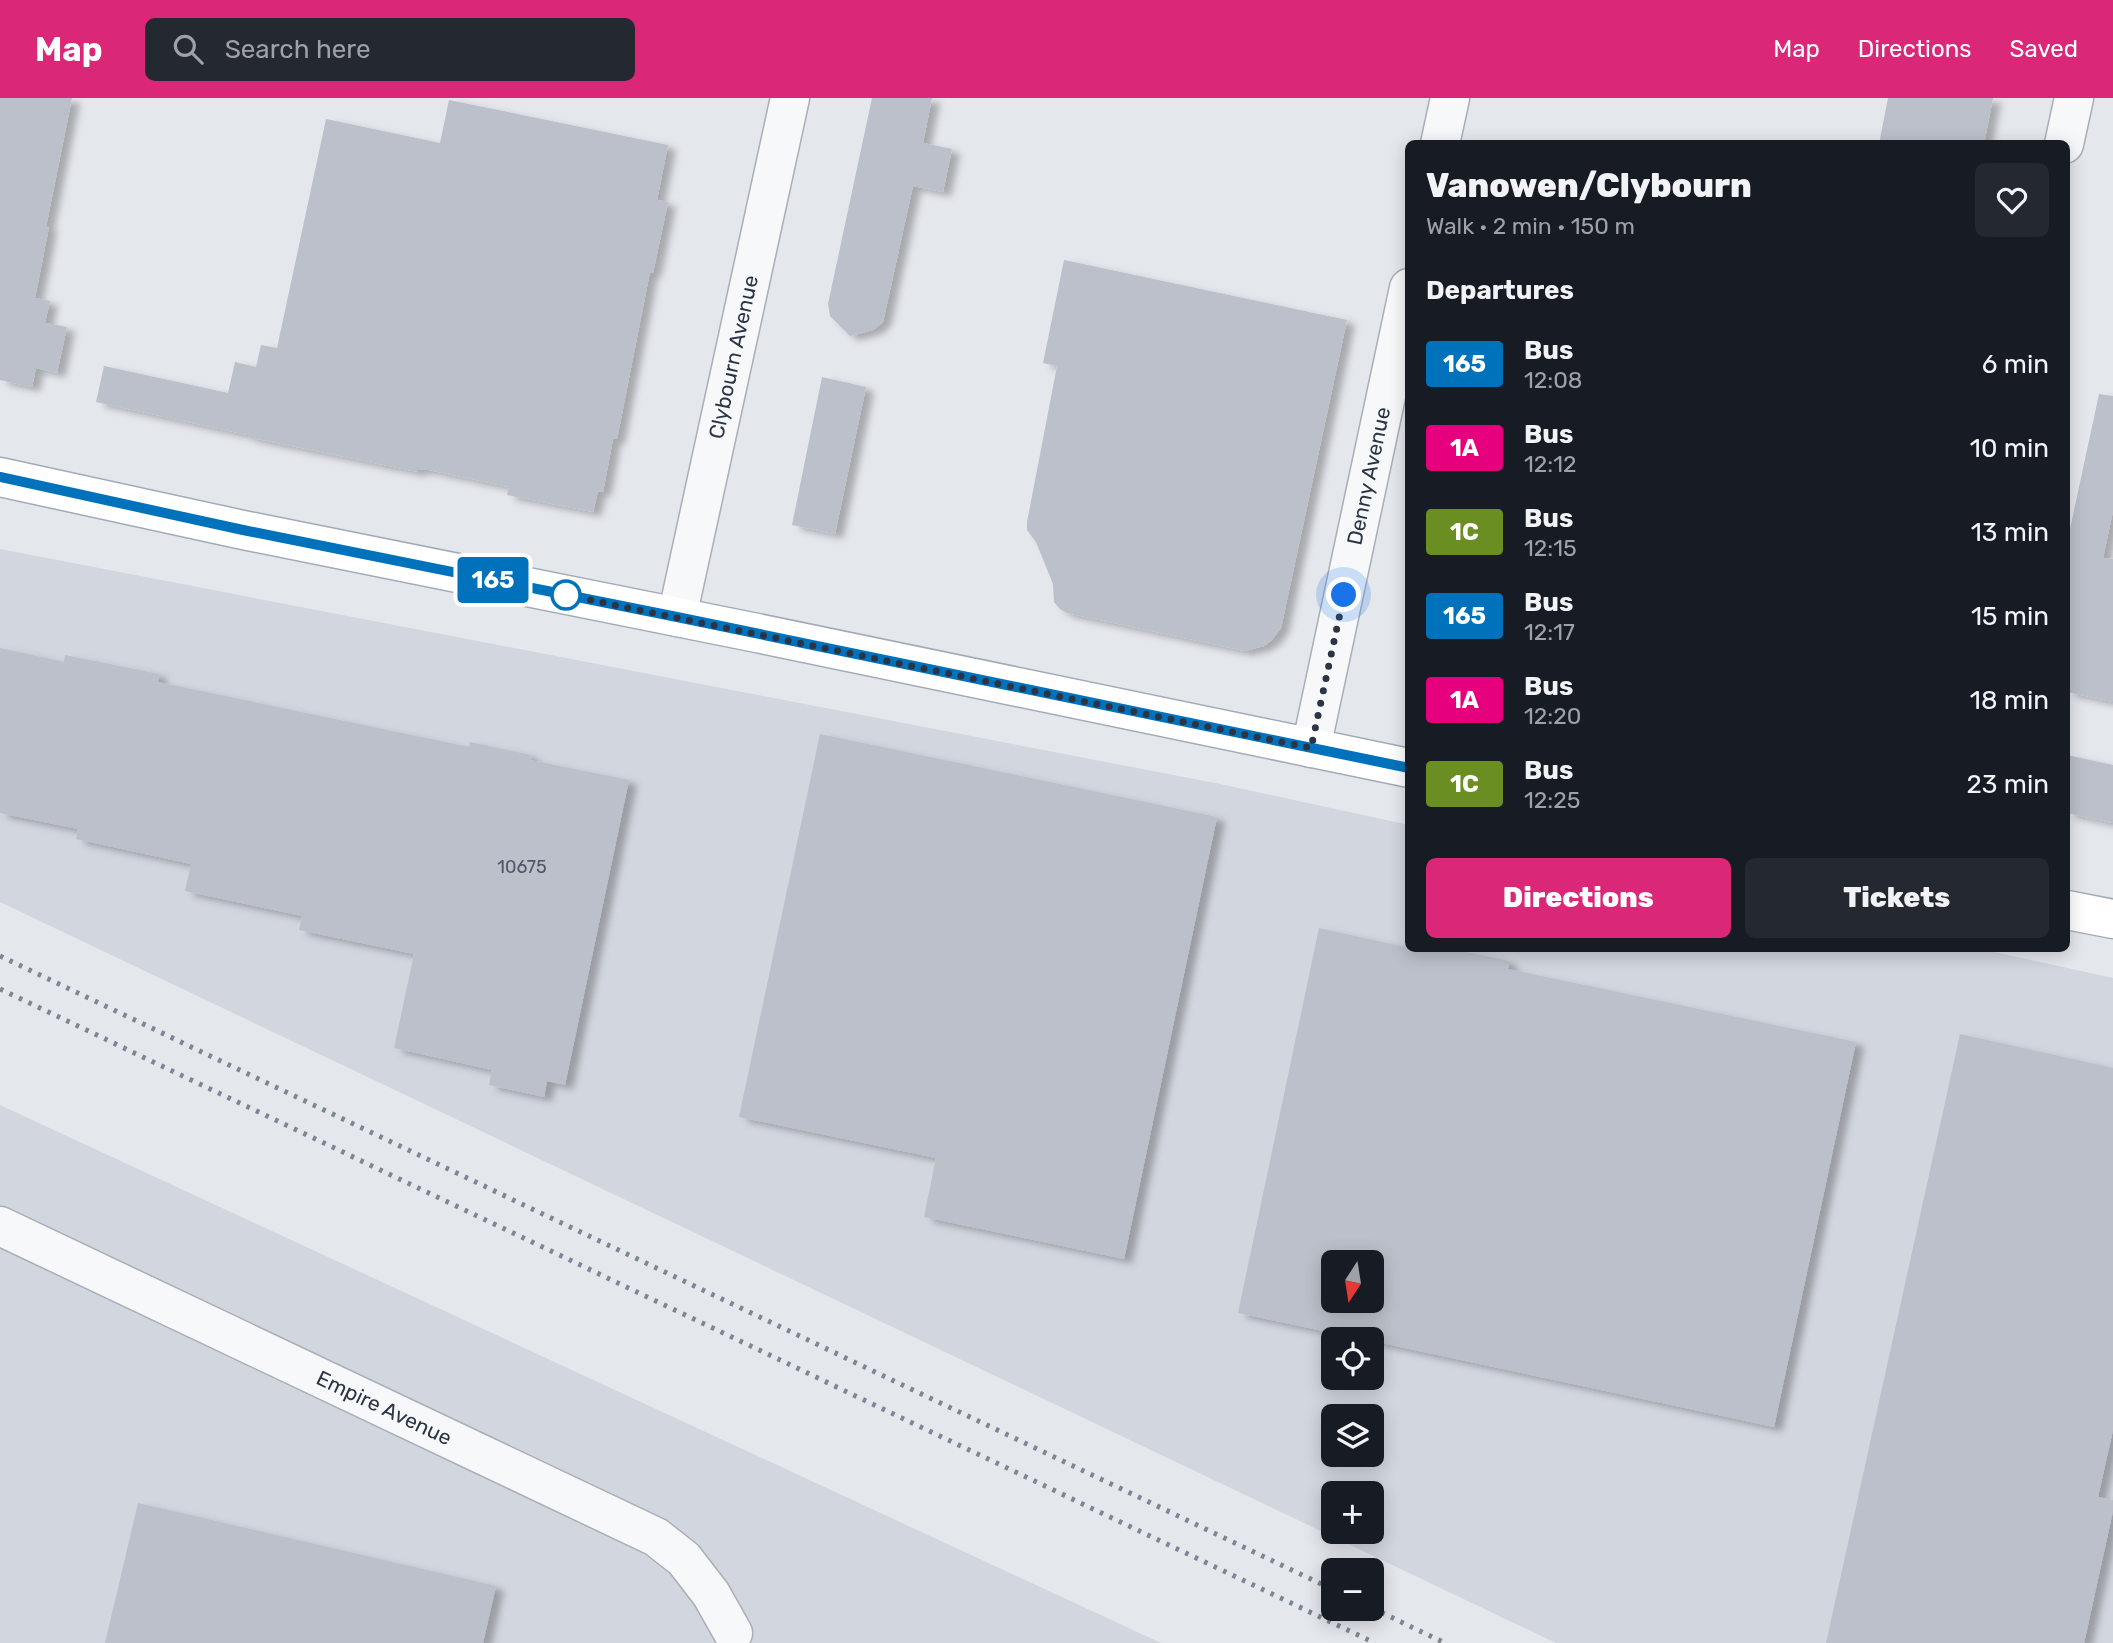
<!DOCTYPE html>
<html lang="en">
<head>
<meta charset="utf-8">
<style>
	:root { --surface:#171b24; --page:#242831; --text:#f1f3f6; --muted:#9ea1a6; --accent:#db2777 }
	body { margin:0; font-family:Rubik,sans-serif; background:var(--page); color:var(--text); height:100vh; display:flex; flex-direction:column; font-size:26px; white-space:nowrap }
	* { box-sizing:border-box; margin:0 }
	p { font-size:23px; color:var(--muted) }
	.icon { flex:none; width:38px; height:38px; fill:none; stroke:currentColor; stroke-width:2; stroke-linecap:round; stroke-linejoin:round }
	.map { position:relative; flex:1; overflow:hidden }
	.drawer { position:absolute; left:1405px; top:42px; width:665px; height:812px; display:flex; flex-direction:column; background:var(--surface); border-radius:10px; box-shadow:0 4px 18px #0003 }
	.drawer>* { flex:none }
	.badge { padding:0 14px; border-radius:5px; font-size:24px; line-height:46px }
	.needle { width:46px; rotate:192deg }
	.tools { position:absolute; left:1321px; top:1152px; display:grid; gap:14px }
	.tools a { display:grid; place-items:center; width:63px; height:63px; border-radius:10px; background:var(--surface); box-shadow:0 4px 18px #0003; font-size:35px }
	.you { position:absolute; width:35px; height:35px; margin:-18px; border:5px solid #fff; border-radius:50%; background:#1a73e8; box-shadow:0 0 0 10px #1a73e833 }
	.map>.badge { position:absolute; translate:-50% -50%; box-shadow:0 0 0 4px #fff }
	h2 { padding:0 21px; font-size:26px; line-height:63px }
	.round { display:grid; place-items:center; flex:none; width:74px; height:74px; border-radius:10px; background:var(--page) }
	.head { display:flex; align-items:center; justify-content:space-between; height:119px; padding:0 21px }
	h1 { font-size:33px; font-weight:800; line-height:52px }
	.primary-button { display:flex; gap:14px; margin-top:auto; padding:14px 21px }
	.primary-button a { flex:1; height:80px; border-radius:10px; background:var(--accent); color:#fff; font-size:28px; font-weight:800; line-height:80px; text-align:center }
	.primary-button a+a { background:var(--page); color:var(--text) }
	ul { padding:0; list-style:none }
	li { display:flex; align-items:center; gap:21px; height:84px; padding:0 21px }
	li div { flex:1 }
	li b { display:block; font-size:26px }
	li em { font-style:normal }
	li .badge { min-width:77px; font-weight:700; text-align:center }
	header { display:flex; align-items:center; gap:42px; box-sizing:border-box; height:98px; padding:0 35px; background:var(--accent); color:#fff }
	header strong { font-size:33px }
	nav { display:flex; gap:38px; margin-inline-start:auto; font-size:24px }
	.search { width:490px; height:63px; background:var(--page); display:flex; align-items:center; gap:18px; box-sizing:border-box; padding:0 24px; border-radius:10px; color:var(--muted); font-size:26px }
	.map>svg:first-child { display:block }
	.built { fill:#d2d6de; fill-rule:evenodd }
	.building { fill:#bbc0ca; fill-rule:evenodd; filter:url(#shadow) }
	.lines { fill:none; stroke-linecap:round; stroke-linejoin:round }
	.minor-casing { stroke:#a9aeb7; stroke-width:41 }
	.major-casing { stroke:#a3abb8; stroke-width:41 }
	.minor { stroke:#f7f8fa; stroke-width:38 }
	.major { stroke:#fff; stroke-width:38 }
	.rail { stroke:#7d8696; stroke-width:5; stroke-dasharray:3.5 7; stroke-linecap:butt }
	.line-casing { stroke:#fff; stroke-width:16 }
	.line { stroke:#0072bc; stroke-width:10 }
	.walk { stroke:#2b3445; stroke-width:7; stroke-dasharray:0 12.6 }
	.stop-dot { fill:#fff; stroke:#0072bc; stroke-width:3.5 }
	.labels { text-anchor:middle; stroke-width:6; stroke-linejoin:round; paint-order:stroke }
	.number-label { font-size:18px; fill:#4f5766 }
	.street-label { font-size:21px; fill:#2b3445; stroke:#f4f6f9 }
</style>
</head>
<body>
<header>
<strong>Map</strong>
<div class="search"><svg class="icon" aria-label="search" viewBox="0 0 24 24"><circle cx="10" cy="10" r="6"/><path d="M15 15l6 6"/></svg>Search here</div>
<nav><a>Map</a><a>Directions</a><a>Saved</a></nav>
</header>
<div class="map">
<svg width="2113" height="1545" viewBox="0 0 2113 1545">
	<defs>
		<filter id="shadow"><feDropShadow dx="8" dy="4.5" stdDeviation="3.5" flood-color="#0004"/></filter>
	</defs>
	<rect width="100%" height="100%" fill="#e4e7ec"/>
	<g class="built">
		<path d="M 0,451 L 1220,686 L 1409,727 L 1409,850 L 1976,850 L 2113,880 L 2113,1545 L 1556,1545 L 0,804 ZM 1334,1164 L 1372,1164 L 1372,1202 L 1334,1202 ZM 1334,1241 L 1372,1241 L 1372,1279 L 1334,1279 ZM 1334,1318 L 1372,1318 L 1372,1356 L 1334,1356 ZM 1334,1395 L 1372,1395 L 1372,1433 L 1334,1433 Z"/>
		<polygon points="0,1007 1161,1545 0,1545"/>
	</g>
	<g class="building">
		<polygon points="0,0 72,0 46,129 49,129 35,200 50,203 45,225 67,229 57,275 36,270 32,289 0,282"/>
		<polygon points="872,0 932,0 923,45 952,51 943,94 913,88 883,224 873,232 850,238 830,218 828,206"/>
		<polygon points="1888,0 1993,0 1984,46 1879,46"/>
		<polygon points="449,2 668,47 657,102 668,104 653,175 650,174 617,341 613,341 603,394 598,393 593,414 507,397 509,389 429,372 418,371 418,374 248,339 248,337 96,304 104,268 228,295 235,264 256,269 261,247 277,250 326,21 440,45"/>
		<polygon points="1064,162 1347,222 1281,530 1272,542 1264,548 1245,553 1067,515 1060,511 1054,504 1053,486 1036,444 1027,432 1027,424 1057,268 1043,265"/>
		<polygon points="822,279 866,289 835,436 792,427"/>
		<polygon points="2099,296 2113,298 2113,413 2103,460 2113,461 2113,604 2067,594 2067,445"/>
		<polygon points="0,550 64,564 65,557 159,576 158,584 469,649 470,644 531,657 530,662 629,682 565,987 547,983 544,999 489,987 492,972 394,950 414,856 299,832 302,818 185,793 191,766 76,741 78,731 0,715"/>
		<polygon points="820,636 1217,719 1124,1161 924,1119 936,1060 739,1019"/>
		<polygon points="2067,657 2113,667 2113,725 2067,715"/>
		<path d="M 1319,830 L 1409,850 L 1447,850 L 1509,863 L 1508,871 L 1856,944 L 1774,1329 L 1372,1243 L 1372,1241 L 1361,1241 L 1238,1215 ZM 1334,1164 L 1372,1164 L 1372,1202 L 1334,1202 Z"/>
		<polygon points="1960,936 2113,970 2113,1332 2098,1399 2113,1402 2113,1413 2084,1545 1826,1545"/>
		<polygon points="138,1405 496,1488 483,1545 105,1545"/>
	</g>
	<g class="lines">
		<defs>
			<g id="minor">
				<polyline points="1440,46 1450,0"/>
				<polyline points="2064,46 2074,0"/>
				<path id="s1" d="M 677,519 L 790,0"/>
				<path id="s2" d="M 1311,650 L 1409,190"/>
				<path id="s3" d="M 0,1128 L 656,1439 L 684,1461 L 711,1496 L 733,1535"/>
			</g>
			<g id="major">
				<polyline points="0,379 243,432 757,535 1409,670"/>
				<polyline points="2067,812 2113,821"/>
			</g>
		</defs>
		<use href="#minor" class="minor-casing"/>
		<use href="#major" class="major-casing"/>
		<use href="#minor" class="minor"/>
		<use href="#major" class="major"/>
		<g class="rail">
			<polyline points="0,858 1334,1492"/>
			<polyline points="0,891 1375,1545"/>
			<polyline points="1372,1510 1445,1545"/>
		</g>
	</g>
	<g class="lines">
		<defs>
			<polyline id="line" points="0,379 243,432 677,519 1409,670"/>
		</defs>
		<use href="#line" class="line-casing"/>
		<use href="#line" class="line"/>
		<polyline class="walk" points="566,497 1311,650 1344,497"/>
	</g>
	<circle class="stop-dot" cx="566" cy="497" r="14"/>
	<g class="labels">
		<g class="number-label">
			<text x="522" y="775">10675</text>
		</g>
		<g class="street-label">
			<text dy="7" stroke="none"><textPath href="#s1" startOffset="266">Clybourn Avenue</textPath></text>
			<text dy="7" stroke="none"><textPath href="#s2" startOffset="278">Denny Avenue</textPath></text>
			<text dy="7" stroke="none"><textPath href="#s3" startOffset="425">Empire Avenue</textPath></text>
		</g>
	</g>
</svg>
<div class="tools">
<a><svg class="needle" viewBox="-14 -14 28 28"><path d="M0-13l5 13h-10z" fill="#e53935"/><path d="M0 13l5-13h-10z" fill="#9ea1a6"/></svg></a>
<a><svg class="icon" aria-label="locate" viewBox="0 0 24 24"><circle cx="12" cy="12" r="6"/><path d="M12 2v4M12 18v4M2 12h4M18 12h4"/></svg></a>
<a><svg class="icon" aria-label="layers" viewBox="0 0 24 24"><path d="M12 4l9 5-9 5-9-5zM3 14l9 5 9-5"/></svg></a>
<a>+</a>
<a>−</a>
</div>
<div class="you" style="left:1344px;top:497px"></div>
<b class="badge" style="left:493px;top:482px;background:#0072bc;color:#fff">165</b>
<section class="drawer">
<div class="head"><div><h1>Vanowen/Clybourn</h1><p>Walk · 2 min · 150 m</p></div><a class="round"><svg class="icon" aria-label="heart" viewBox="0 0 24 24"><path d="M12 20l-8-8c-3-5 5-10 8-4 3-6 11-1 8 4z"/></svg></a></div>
<h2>Departures</h2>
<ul>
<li><span class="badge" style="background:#0072bc;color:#fff">165</span><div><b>Bus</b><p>12:08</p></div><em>6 min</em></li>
<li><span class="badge" style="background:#e6007e;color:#fff">1A</span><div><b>Bus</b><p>12:12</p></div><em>10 min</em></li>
<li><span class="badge" style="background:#6b8e23;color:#fff">1C</span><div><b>Bus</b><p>12:15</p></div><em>13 min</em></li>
<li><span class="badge" style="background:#0072bc;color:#fff">165</span><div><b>Bus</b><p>12:17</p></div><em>15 min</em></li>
<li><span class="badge" style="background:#e6007e;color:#fff">1A</span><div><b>Bus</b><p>12:20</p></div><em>18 min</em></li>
<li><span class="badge" style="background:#6b8e23;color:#fff">1C</span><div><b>Bus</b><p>12:25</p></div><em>23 min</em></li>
</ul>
<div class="primary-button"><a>Directions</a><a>Tickets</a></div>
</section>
</div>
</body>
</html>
